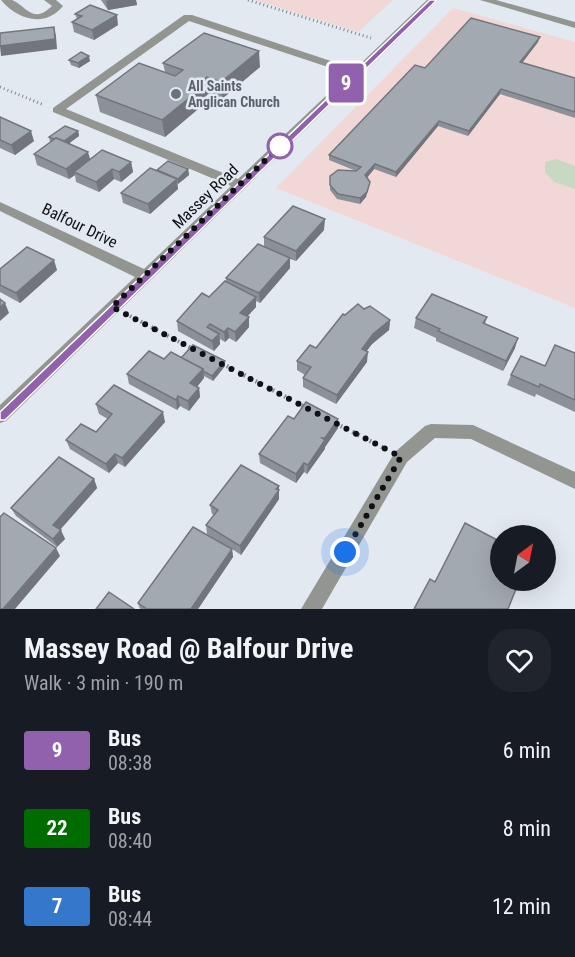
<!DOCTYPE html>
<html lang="en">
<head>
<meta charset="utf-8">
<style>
	:root { --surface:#171b24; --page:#20242c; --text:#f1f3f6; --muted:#9ea1a6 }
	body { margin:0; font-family:"Roboto Condensed",sans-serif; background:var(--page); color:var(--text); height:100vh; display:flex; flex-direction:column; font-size:22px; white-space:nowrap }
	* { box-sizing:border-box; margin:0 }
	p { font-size:20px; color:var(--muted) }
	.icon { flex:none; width:33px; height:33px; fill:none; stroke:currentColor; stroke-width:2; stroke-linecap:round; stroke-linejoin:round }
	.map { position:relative; height:609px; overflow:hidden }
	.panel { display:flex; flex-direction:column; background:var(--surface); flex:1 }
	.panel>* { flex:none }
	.badge { padding:0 12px; border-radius:4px; font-size:21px; line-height:39px }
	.needle { width:39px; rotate:32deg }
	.tools { position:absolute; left:490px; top:525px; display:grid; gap:12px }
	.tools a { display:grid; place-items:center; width:66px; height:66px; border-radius:50%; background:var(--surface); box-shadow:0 6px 24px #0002; font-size:30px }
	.you { position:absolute; width:30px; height:30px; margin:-15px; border:4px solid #fff; border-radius:50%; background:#1a73e8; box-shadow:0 0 0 9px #1a73e833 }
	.map>.badge { position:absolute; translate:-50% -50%; box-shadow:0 0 0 3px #fff }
	.round { display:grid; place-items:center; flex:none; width:63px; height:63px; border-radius:24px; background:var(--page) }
	.headline { display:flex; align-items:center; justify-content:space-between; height:102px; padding:0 24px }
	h1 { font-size:28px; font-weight:700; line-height:45px }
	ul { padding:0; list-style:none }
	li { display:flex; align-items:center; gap:18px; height:78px; padding:0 24px }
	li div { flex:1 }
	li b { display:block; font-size:22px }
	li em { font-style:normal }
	li .badge { min-width:66px; font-weight:700; text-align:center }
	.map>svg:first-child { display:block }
	.education { fill:#f2d7d7 }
	.green { fill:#c7d9c3 }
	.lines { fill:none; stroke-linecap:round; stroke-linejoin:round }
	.path-far2 { stroke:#83878d; stroke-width:3; stroke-dasharray:1 3; stroke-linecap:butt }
	.path-far1 { stroke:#83878d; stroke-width:4; stroke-dasharray:1.5 4.5; stroke-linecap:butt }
	.path { stroke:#83878d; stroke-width:4.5; stroke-dasharray:1.5 5; stroke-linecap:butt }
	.minor { fill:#939591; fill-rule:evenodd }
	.wall { fill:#8c9198 }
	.shaded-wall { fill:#72767c }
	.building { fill:#a3a9b1; stroke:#72767c; stroke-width:1.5 }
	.line { fill:#9161ad; stroke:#fff; stroke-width:1.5 }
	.walk { stroke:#0f1114; stroke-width:6; stroke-dasharray:0 10.8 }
	.worship-dot { fill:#6b7280; stroke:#e2e9f1; stroke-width:2 }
	.stop-dot { fill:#fff; stroke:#9161ad; stroke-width:3 }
	.labels { text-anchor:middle; stroke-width:5; stroke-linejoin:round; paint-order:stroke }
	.far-worship-label { font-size:14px; font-weight:bold; fill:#5b616d; stroke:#e2e9f1; text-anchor:start }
	.street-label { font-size:16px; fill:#0f1114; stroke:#e2e9f1 }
</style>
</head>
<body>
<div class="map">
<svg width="575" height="609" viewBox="0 0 575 609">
	<rect width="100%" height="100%" fill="#e2e9f1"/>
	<g class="education">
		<polygon points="255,0 393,0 358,32"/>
		<polygon points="453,8 575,42 575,308 276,188"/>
	</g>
	<polygon class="green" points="556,159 575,166 575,189 554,182 545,172 545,162"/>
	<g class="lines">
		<g class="path-far2">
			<polyline points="248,0 371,38"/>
			<polyline points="0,87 44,105"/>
		</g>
		<polyline class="path-far1" points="130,316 193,349"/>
		<g class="path">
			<polyline points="221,363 307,408"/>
			<polyline points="335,423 384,448"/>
		</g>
		<g class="minor">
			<path d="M 1,0 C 5,0 8,0 12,0 C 27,6 32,25 52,6 L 44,0 L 56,0 L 63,6 C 45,28 18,20 1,0 Z"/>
			<path d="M 427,0 L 438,0 L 6,421 L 0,423 L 0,405 L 135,277 L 0,211 L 0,202 L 144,269 L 231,186 L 53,112 L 53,108 L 184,15 L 192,15 L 355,69 ZM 189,21 L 349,74 L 238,179 L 66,109 Z"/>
			<polygon points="480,0 496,0 575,22 575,28"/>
			<polygon points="431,424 473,425 575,472 575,489 471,439 435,438 407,462 322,609 301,609 395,452 425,426"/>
		</g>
	</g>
	<g class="wall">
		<polygon points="101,0 136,0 137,5 108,10"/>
		<polygon points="75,14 118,25 94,40 74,32 72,22 77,19"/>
		<polygon points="538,42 522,63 575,78 575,118 500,94 468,136 438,126 396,177 374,169 367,178 370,182 366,197 360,204 337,199 330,190 330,176 356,171 329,160 329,155 425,68"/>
		<polygon points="69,60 90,61 79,68 71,65"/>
		<polygon points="163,63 260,67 222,99 208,94 204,98 204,104 165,137 100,112 96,95 165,72"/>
		<polygon points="0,117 34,141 15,155 0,148"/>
		<polygon points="78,131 79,136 69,143 90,159 131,162 133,172 121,182 114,179 99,192 76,182 75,175 69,179 37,165 34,154 50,142 49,137"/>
		<polygon points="188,169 189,175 178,184 177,183 178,189 150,214 123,203 121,193 157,171 157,170"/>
		<polygon points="324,230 296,261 290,259 290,268 260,303 256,301 256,307 247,317 249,327 236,342 229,338 225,342 220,339 220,344 214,351 178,331 177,321 209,297 226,282 226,278 264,246 264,237"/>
		<polygon points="0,269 57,270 20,303 0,292"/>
		<polygon points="364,309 390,320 389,330 372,344 366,351 367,362 336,404 303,387 303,378 305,375 297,370 297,361 316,348"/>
		<polygon points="487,317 485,324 515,348 503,371 436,341 436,338 414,328 416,318"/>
		<polygon points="575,353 575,412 536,394 535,397 507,385 511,375 545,366"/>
		<polygon points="181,358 225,361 225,366 213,381 204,376 204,378 197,387 199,388 200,397 189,411 180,406 177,410 129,384 127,374 164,359"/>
		<polygon points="96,404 165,422 125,467 118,463 109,473 70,449 66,440 96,432 108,419 99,414"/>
		<polygon points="294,419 338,428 307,474 304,472 296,483 260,463 259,454"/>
		<polygon points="94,479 97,488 60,530 65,539 57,547 16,516 11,508"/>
		<polygon points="279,486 279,499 241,555 232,549 233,557 198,609 140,609 138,603 229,548 207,534 206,525 214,515 212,514 210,505"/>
	</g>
	<g class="shaded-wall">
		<polygon points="109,0 136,0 137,5 108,10 106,1"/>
		<polygon points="117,15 118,25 94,40 92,30"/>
		<polygon points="54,27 56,36 57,49 1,56 0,46"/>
		<polygon points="540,37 538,42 519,67 520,62"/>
		<polygon points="259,51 260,67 222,99 221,82"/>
		<polygon points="89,56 90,61 79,68 78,63"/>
		<polygon points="207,77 208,94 204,98 204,104 165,137 162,120 197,85"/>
		<polygon points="501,89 500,94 468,136 469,131"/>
		<polygon points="439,121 438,126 396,177 396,172"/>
		<polygon points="31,131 34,141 15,155 11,145"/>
		<polygon points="78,131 79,136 63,148 62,143"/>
		<polygon points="88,152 91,162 74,172 75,175 69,179 66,169"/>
		<polygon points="131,162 133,172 121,182 119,172"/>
		<polygon points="375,164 374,169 365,180 365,175"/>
		<polygon points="112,169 114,179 99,192 96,182"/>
		<polygon points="188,169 189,175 178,184 178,179"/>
		<polygon points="177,179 178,189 150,214 148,204"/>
		<polygon points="370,182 366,197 360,204 360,198"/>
		<polygon points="325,219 324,230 296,261 296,251"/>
		<polygon points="290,258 290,268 260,303 259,293"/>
		<polygon points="54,260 57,270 20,303 16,293"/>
		<polygon points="256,297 256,307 241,323 240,313"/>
		<polygon points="5,303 9,313 0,321 0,307"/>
		<polygon points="249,317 249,327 236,342 235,332"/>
		<polygon points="390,320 389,330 372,344 361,359 362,349 373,334"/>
		<polygon points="228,328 229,338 225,342 224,332"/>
		<polygon points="219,334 220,344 214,351 212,341"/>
		<polygon points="518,338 515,348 503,371 506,361"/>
		<polygon points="368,352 367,362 336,404 337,395"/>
		<polygon points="225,361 225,366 213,381 212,376"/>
		<polygon points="203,369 204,378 192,393 190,383"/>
		<polygon points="199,388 200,397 189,411 188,401"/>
		<polygon points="178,396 180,406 177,410 176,400"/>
		<polygon points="163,412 165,422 125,467 122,458"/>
		<polygon points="338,419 338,428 325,447 325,438"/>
		<polygon points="325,440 325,449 307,474 308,465"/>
		<polygon points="115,454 118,463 109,473 106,464"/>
		<polygon points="304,463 304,472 296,483 296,474"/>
		<polygon points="94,479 97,488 57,533 53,525"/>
		<polygon points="279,486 279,499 241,555 240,546"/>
		<polygon points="61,530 65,539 57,547 53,539"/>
		<polygon points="56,548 60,556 15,609 3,609"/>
		<polygon points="232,549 233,557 198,609 191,609"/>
	</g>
	<g class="building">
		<polygon points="90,5 117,15 92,30 72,22 82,16 75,14"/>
		<polygon points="471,18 540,37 520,62 575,78 575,112 501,89 469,131 439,121 396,172 375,164 365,175 370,182 367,192 360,198 338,194 330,185 330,176 338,170 356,171 361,167 329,155 415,65 425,68"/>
		<polygon points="54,27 55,39 0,46 0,33"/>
		<polygon points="204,33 259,51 221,82 207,77 197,85 203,87 162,120 96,95 139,63 175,76 183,70 163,63"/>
		<polygon points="81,52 89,56 78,63 69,60"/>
		<polygon points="0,117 31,131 11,145 0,140"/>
		<polygon points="65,126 78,131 64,141 56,138 54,139 49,137"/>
		<polygon points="56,138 88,152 66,169 34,154"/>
		<polygon points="102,150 131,162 119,172 112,169 96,182 74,172"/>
		<polygon points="168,161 188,169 178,179 157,170"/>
		<polygon points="150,168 177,179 148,204 121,193"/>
		<polygon points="293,206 325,219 296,251 264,237"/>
		<polygon points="258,244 290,258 259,293 226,278"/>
		<polygon points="27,247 54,260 16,293 0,285 0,269"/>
		<polygon points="225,281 256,297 240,313 249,317 235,332 228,328 224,332 210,324 207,327 219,334 212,341 177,321 202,293 209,297"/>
		<polygon points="432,294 487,317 483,323 518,338 506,361 438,331 440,329 416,318"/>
		<polygon points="0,299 5,303 0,307"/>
		<polygon points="358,304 364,309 370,306 390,320 373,334 362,349 368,352 337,395 303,378 311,367 297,361 310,345 316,348 343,314 345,315"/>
		<polygon points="193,345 225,361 212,376 203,371 203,369 181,358"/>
		<polygon points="555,345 575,353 575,400 540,384 539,387 511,375 521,356 545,366"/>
		<polygon points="149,351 164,359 171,352 203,369 190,383 199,388 188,401 178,396 176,400 127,374"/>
		<polygon points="114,385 163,412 122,458 115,454 106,464 66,440 81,424 96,432 112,414 96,404"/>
		<polygon points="306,402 338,419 325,438 322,438 325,440 308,465 304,463 296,474 259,454 288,416 294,419"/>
		<polygon points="59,457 94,479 53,525 61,530 53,539 11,508"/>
		<polygon points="241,465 279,486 276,489 279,490 240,546 206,525 218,510 210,505"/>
		<polygon points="4,513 56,548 3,609 0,609 0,517"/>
		<polygon points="465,523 501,542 501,571 500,574 501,574 501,580 513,580 518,584 508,609 414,609 430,579 435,582"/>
		<polygon points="193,527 232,549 191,609 147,609 138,603"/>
		<polygon points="109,592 134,609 96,609"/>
	</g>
	<polygon class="line" points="430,0 437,0 5,420 0,420 0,412"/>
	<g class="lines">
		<polyline class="walk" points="280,146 112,307 401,457 345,552"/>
	</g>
	<circle class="worship-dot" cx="176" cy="94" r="6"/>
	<circle class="stop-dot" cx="280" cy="146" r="12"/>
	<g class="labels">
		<g class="far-worship-label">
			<text x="188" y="91">All Saints<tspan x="188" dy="16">Anglican Church</tspan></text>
		</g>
		<g class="street-label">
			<text transform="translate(205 196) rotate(-44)" y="6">Massey Road</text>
			<text transform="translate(80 225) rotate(26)" y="6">Balfour Drive</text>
		</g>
	</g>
</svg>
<div class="tools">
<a><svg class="needle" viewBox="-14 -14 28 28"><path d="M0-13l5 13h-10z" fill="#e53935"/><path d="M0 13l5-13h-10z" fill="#9ea1a6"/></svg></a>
</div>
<div class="you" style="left:345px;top:552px"></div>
<b class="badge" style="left:346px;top:83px;background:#9161ad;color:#fff">9</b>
</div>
<section class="panel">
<div class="headline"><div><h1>Massey Road @ Balfour Drive</h1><p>Walk · 3 min · 190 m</p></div><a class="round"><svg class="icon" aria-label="heart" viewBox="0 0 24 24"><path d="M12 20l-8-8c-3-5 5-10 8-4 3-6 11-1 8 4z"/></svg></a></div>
<ul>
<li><span class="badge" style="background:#9161ad;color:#fff">9</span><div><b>Bus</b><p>08:38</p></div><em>6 min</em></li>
<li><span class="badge" style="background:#006c00;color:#fff">22</span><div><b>Bus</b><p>08:40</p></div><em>8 min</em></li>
<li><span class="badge" style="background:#3478cb;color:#fff">7</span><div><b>Bus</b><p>08:44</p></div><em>12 min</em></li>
</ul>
</section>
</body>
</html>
